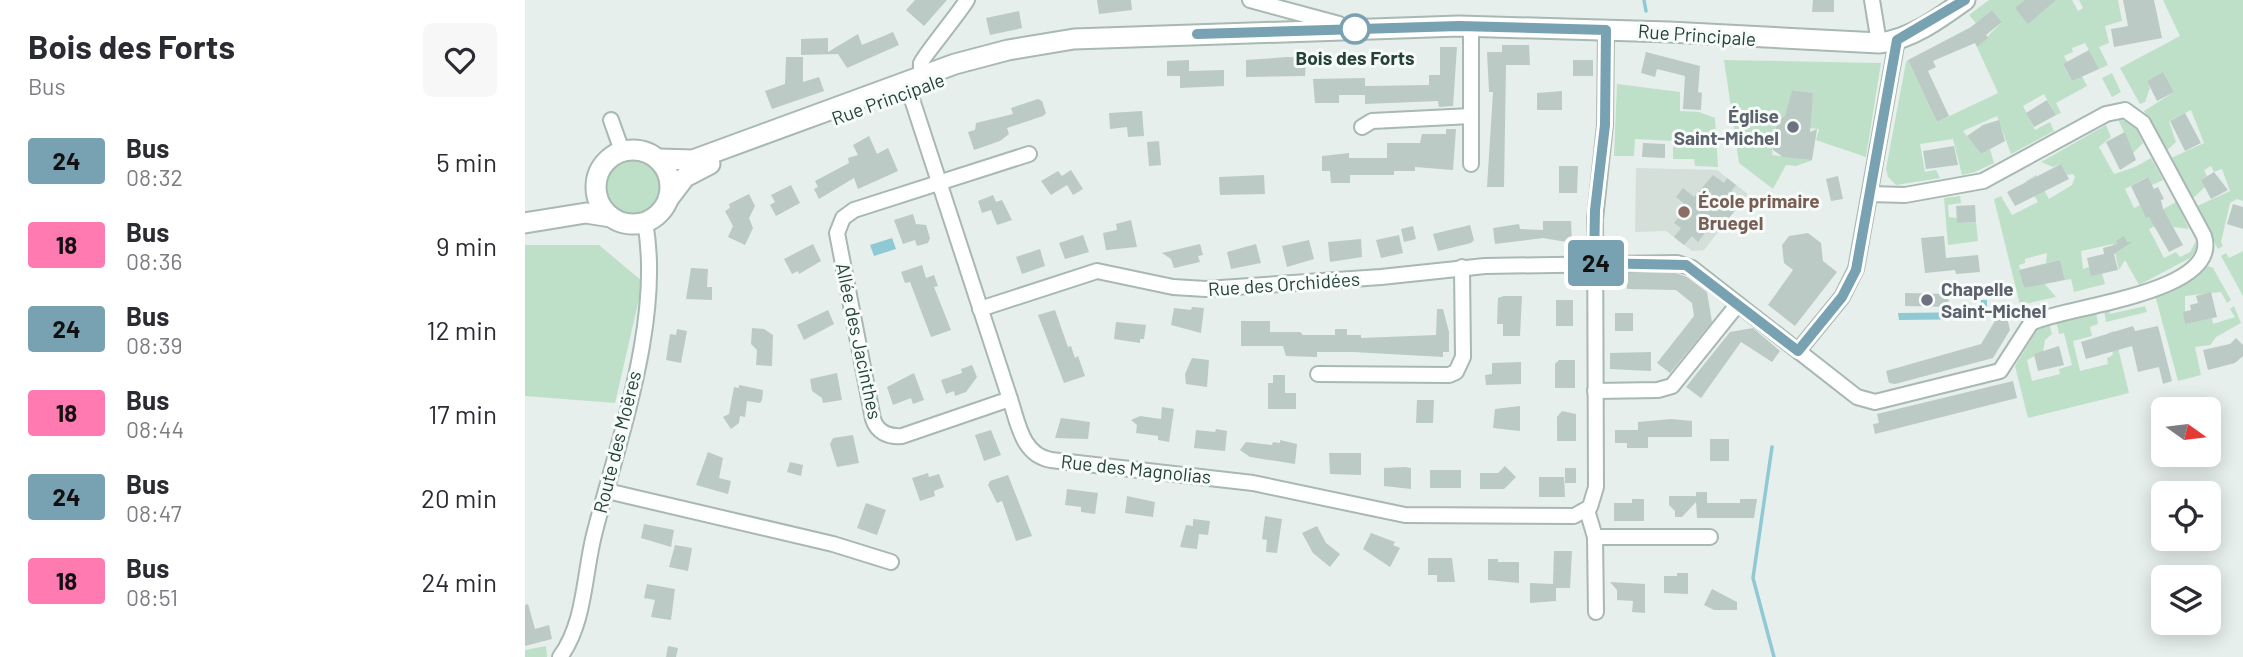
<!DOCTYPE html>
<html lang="fr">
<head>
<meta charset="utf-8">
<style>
	:root { --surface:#fff; --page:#f7f7f7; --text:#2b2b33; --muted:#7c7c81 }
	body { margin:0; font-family:Barlow,sans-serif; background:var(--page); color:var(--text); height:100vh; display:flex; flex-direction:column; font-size:26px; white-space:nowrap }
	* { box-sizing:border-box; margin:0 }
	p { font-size:23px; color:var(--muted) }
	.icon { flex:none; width:38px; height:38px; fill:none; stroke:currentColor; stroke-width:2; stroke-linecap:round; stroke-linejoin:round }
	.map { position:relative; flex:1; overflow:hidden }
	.side { display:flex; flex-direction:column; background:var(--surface); width:525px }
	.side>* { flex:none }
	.badge { padding:0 14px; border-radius:5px; font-size:24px; line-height:46px }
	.needle { width:46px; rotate:104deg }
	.buttons { position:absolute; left:1626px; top:397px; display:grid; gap:14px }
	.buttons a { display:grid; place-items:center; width:70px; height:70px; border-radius:10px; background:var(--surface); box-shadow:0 4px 18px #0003; font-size:35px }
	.map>.badge { position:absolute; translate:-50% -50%; box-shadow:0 0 0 4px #fff }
	.round { display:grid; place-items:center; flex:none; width:74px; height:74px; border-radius:10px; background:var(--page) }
	.head { display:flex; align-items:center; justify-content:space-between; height:119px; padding:0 28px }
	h1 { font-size:33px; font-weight:700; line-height:52px }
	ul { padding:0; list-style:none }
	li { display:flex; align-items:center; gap:21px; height:84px; padding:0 28px }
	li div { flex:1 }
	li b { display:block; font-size:26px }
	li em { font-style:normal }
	li .badge { min-width:77px; font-weight:700; text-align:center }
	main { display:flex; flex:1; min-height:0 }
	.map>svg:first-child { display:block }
	.built { fill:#d4dfda }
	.green { fill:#bfe0c8 }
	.water { fill:#8ec9d4 }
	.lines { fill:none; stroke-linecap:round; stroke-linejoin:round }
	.stream { stroke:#8ec9d4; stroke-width:3.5 }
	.building { fill:#bbcac4 }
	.minor-casing { stroke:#a8b8b2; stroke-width:18 }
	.tertiary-casing { stroke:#a8b8b2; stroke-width:23 }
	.minor { stroke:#fff; stroke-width:14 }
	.tertiary { stroke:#fff; stroke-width:19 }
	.line-casing { stroke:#fff; stroke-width:16 }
	.line { stroke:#78a1b1; stroke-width:10 }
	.stop-dot { fill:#fff; stroke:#78a1b1; stroke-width:3.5 }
	.worship-dot { fill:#6b7280; stroke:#f7fbf9; stroke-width:2.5 }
	.education-dot { fill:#8d6e63; stroke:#f7fbf9; stroke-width:2.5 }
	.labels { text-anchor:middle; stroke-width:6; stroke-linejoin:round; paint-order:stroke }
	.street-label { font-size:19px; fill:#24423a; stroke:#f7fbf9 }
	.stop-label { font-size:19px; font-weight:bold; fill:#24423a; stroke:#f7fbf9 }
	.worship-label { font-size:19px; font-weight:bold; fill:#5b616d; stroke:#f7fbf9; text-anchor:end }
	.education-label { font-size:19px; font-weight:bold; fill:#785e54; stroke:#f7fbf9; text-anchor:start }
</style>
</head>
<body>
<main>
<section class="side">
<div class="head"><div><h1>Bois des Forts</h1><p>Bus</p></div><a class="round"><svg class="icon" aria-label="heart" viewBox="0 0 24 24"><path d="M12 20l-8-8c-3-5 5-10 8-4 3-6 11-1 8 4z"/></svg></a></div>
<ul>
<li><span class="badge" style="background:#78a1b1;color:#111">24</span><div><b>Bus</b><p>08:32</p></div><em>5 min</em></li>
<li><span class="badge" style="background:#ff7ab1;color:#111">18</span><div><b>Bus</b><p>08:36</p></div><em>9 min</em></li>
<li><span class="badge" style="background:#78a1b1;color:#111">24</span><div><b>Bus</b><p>08:39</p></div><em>12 min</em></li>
<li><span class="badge" style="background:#ff7ab1;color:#111">18</span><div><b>Bus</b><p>08:44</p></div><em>17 min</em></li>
<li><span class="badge" style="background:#78a1b1;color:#111">24</span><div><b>Bus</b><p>08:47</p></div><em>20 min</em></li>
<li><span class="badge" style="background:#ff7ab1;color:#111">18</span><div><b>Bus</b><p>08:51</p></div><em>24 min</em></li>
</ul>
</section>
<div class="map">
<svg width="1718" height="657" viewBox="0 0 1718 657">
	<rect width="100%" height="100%" fill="#e6efeb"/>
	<polygon class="built" points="1111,168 1192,170 1223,194 1179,250 1167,251 1141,231 1110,232"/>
	<g class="green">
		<polygon points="1464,0 1547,0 1553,11 1558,8 1554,0 1593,0 1597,21 1580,26 1584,43 1574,47 1583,65 1574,69 1560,43 1547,48 1548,52 1539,56 1542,62 1538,65 1547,81 1557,76 1562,86 1531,103 1536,113 1531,115 1519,94 1498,106 1510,130 1525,122 1529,131 1486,154 1472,116 1438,131 1456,154 1465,149 1469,163 1450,172 1437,175 1428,139 1395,144 1400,172 1411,170 1415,178 1371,185 1363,177 1361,169 1381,62 1383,60 1412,122 1473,93 1452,47 1477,22 1467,10 1451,23 1444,15"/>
		<polygon points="1638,0 1718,0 1718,201 1712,199 1705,203 1696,242 1698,246 1693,249 1670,207 1705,191 1697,169 1689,172 1686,166 1679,170 1682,176 1676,180 1680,187 1666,200 1644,159 1679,143 1666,110 1644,121 1651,142 1640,152 1619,111 1649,92 1638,72 1622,81 1625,88 1620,102 1615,104 1595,68 1655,36"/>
		<polygon points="1199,60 1356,63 1341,157 1291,140 1294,129 1284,128 1288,93 1267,90 1259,125 1249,135 1247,155 1288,160 1271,166 1261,165 1248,189 1214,163"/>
		<polygon points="1587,73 1596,92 1587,97 1577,78"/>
		<polygon points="1092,84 1155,92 1155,111 1174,112 1190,118 1193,167 1170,166 1169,159 1148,159 1148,141 1110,139 1109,156 1089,156"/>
		<polygon points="1593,119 1608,123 1618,143 1608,153"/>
		<polygon points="1581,125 1586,137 1574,147 1589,174 1610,167 1626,158 1638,180 1627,185 1622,177 1600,189 1609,208 1615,205 1622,218 1651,202 1664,229 1648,227 1646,223 1635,228 1633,225 1624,229 1639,258 1651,252 1655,257 1665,252 1671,241 1671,251 1665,258 1614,285 1600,260 1594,270 1588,244 1556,251 1558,269 1564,267 1577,273 1580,284 1549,292 1546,279 1540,280 1535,260 1521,263 1522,253 1500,259 1500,263 1494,265 1499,288 1519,283 1531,297 1495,305 1469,199 1476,196 1487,215 1513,202 1501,181 1511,175 1524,199 1547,185 1550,177 1548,174 1542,175 1536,164 1528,167 1516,162"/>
		<circle cx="109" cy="187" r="28"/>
		<polygon points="1435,196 1436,203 1423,205 1424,217 1432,218 1433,223 1451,222 1453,241 1423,245 1419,198"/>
		<polygon points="0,245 74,245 118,282 90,403 0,396"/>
		<polygon points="1718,251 1718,296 1696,256 1701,253 1704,258"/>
		<polygon points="1683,266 1688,268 1706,300 1702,303 1696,292 1660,296 1660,323 1676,314 1677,320 1687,318 1688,324 1710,317 1705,309 1709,306 1716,323 1691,337 1685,345 1670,347 1676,375 1653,381 1630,295"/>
		<polygon points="1620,306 1622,312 1581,322 1579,310 1584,309 1585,314"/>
		<polygon points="1571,312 1573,324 1565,327 1567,336 1548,341 1555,371 1583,364 1582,358 1588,355 1583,333 1589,331 1604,393 1503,418 1490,366 1515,325 1524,323 1527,334 1520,340 1518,352 1502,360 1507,381 1535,374 1534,369 1547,365 1539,333 1534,334 1531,321"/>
		<polygon points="21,646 22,657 0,657 0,650"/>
	</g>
	<g class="water">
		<polygon points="367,238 371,249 349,256 345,245"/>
		<polygon points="1456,300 1462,300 1462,319 1374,320 1373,313 1455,312"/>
	</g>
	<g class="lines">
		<g class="stream">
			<polyline points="1119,0 1121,11"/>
			<polyline points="1247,447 1228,578 1249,657"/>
		</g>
	</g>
	<g class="building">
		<polygon points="390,0 422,0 399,26 381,10"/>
		<polygon points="572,0 606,0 607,10 574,14"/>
		<polygon points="1288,0 1309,0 1309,12 1287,12"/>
		<polygon points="1500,0 1531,0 1503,24 1490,8"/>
		<polygon points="1598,0 1629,0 1637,38 1589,47 1586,29 1603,26"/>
		<polygon points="1467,10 1477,22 1461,35 1463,38 1452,47 1450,43 1408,61 1411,67 1403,71 1424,116 1412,122 1383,60 1446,27"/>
		<polygon points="494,11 497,28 465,35 461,18"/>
		<polygon points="368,32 374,45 322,68 313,54 276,55 276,39 303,38 303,52 333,34 337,45"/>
		<polygon points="977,45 1004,45 1005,65 981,65 979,187 962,187 968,92 964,92 962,52 977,52"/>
		<polygon points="915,47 932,47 928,106 914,107 913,101 840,104 840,95 814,95 814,103 790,103 788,79 840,78 840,86 904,85 904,75 915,75"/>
		<polygon points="1564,50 1574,69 1547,81 1538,64"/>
		<polygon points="1121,52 1175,66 1173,92 1177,93 1176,110 1158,109 1160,76 1132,69 1130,77 1116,73"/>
		<polygon points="261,57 278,57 278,82 294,77 299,91 247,109 240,91 260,84"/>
		<polygon points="763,57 781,58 780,76 721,77 721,60"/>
		<polygon points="664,60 664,71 699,70 699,86 655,88 655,76 642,76 642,61"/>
		<rect x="1048" y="60" width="20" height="16"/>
		<polygon points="1638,72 1649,92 1632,101 1622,81"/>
		<polygon points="1267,90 1288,93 1285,132 1292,129 1287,160 1258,157 1248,150 1252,122 1260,116"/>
		<polygon points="1037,91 1037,110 1012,110 1012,93"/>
		<polygon points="513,99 517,101 521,113 518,116 482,128 484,134 475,141 449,150 443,132 450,130 451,123 488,114 486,108"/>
		<polygon points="1522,100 1531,115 1509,127 1501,113"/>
		<polygon points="617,111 619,136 603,137 602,127 585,129 584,113"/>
		<polygon points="1660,113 1676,143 1660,151 1645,121"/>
		<polygon points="1474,120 1480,141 1456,154 1442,136 1458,125"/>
		<polygon points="921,129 931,129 928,170 890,167 890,171 869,171 869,175 825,175 825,183 806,183 805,171 797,171 797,156 824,153 824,158 862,158 862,143 895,143 897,134 921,134"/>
		<polygon points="1600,132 1611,160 1595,170 1581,142"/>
		<polygon points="344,136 352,154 363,148 373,171 333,189 329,178 294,199 289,189 293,187 290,181 324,163 323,158 333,155 328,145"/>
		<polygon points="634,141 636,165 624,166 622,142"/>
		<polygon points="1118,143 1140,144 1140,158 1117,157"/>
		<polygon points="1429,146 1433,165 1401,169 1398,151"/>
		<polygon points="1536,164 1544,179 1490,206 1482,192"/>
		<polygon points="1034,166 1053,166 1052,193 1034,193"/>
		<polygon points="546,170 558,189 548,195 542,185 526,195 516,181 533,171 537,176"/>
		<polygon points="1689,172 1703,190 1686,199 1676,180"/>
		<polygon points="739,175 740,194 695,195 694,177"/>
		<polygon points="1188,175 1199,183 1202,178 1211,185 1202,197 1214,206 1203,219 1199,216 1190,228 1186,225 1173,242 1167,236 1159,245 1149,237 1156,228 1149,223 1162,206 1151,197 1158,188 1169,197"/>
		<polygon points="1313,176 1318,199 1306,201 1301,179"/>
		<polygon points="1623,177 1629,189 1633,187 1639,199 1636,200 1638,209 1658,245 1644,252 1624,217 1621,218 1606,186"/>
		<polygon points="266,185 275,203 251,216 245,205 250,202 246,195"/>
		<polygon points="224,194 230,206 224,218 228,228 220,245 203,237 208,226 200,211 205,208 204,204"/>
		<polygon points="468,195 471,202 477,200 487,220 472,225 466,210 457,213 453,201"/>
		<polygon points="1708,204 1718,207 1718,229 1702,224"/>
		<polygon points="1450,205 1451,222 1432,223 1431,206"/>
		<polygon points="388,214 391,224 401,225 405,238 403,243 392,246 390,240 378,244 369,220"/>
		<polygon points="606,220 612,247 581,250 578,233 592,230 591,224"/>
		<polygon points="1018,221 1046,221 1047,243 1018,238 970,244 968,228 994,224 995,229 1018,230"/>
		<polygon points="945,225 949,240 946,243 913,251 908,234"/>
		<polygon points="888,226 891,239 879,242 876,229"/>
		<polygon points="1283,233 1296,243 1298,261 1312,272 1270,326 1243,305 1268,270 1259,263 1257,245 1264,236"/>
		<polygon points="558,235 564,252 540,259 534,243"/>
		<polygon points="874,235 878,253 856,258 851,240"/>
		<polygon points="1419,236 1421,258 1453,255 1455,272 1431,274 1430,270 1400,273 1396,238"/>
		<polygon points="1599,236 1602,242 1607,242 1589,254 1593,270 1566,276 1562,258 1579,254 1578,248 1593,244 1591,241"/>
		<polygon points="836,239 837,257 805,262 803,242"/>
		<polygon points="784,240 789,259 762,267 757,246"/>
		<polygon points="288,244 296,261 274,274 273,271 267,274 259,259"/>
		<polygon points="675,244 678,255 673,256 675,262 649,268 646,259 637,253"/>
		<polygon points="731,244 736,263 706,269 702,252"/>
		<polygon points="515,249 520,266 497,274 491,257"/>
		<polygon points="1535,260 1540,280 1499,288 1494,270"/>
		<polygon points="397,265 401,278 409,275 413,286 409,287 426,330 406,337 385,282 380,283 376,272"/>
		<polygon points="166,268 183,269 182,287 187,287 187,300 161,299"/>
		<polygon points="1101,273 1151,273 1162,277 1182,292 1187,322 1145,373 1132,363 1169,316 1167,303 1151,290 1102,289"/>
		<polygon points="1686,292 1692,317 1660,324 1658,312 1666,310 1665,305 1673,303 1671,296"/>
		<polygon points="1380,293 1424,294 1423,307 1380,306"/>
		<polygon points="979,296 997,296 995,336 978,336 978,324 972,324 973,298"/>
		<rect x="1031" y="300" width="17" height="26"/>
		<polygon points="667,307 679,308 676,333 646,325 649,308 666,310"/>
		<polygon points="912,309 918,309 924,332 924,352 918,352 918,357 828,352 792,352 792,357 761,356 758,346 716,346 716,321 745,321 745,332 775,332 778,335 810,335 810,329 822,329 822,335 836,335 836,338 911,335"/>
		<polygon points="303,310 309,324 279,340 272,325"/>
		<polygon points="530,310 543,347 546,346 550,358 553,356 560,376 539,383 513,315"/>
		<rect x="1090" y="313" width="18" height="18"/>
		<polygon points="1482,318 1485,330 1468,358 1370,384 1364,383 1361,371 1456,344 1470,321"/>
		<polygon points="591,322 621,325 619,339 615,339 615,343 589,339"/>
		<polygon points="1608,326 1610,331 1633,326 1647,381 1638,384 1634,367 1613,372 1607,346 1561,359 1556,342"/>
		<polygon points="227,328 239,329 248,335 247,366 231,365 232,350 226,344"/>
		<polygon points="1228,328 1255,351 1247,362 1216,342 1176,398 1161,387 1205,332"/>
		<polygon points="152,329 162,331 156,363 141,360 145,334 151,335"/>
		<polygon points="1711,338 1718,345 1718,356 1710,363 1683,370 1678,350 1705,344"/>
		<polygon points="1534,346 1539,365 1513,371 1509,354"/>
		<polygon points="1126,352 1126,371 1085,369 1085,353"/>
		<polygon points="667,358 684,360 682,387 661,384 660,374"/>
		<polygon points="1034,360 1050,360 1050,388 1030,388 1030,364"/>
		<polygon points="996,362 996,384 961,385 960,375 967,374 967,363"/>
		<polygon points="447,365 452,377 441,392 430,396 429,391 421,394 416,380 437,373 436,369"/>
		<polygon points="312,373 317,400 298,403 297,398 287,391 285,379"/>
		<polygon points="389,373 399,400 388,404 386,398 368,405 362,387"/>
		<polygon points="748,375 760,375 760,393 771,393 771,409 743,409 743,383 748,383"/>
		<polygon points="1488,381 1492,398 1350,434 1348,424 1354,423 1352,414"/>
		<polygon points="214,385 238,390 237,400 235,403 222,401 220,417 215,416 214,423 206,429 198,417 204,414 209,387 214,388"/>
		<polygon points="892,400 909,400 908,423 891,423"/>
		<polygon points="995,406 995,431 968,428 970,409"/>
		<polygon points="637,407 649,409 644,442 633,440 633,436 611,433 612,425 606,420 615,416 636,419"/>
		<polygon points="1037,411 1051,414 1051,441 1032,441 1032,417"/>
		<polygon points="536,418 565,422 563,439 530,438"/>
		<polygon points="1146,419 1167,421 1167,437 1123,437 1123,448 1102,448 1102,443 1090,443 1090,430 1113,430 1113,422"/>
		<polygon points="691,429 702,431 700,451 669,448 671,430 690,432"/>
		<polygon points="466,430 476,455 459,461 450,435"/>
		<polygon points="328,435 334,463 312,467 305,444 308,438"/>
		<rect x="1185" y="439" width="19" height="22"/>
		<polygon points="755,440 772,444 770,464 725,457 715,450 721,442 747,445 748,442 755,443"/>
		<polygon points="183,452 198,458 194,478 206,481 203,494 171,485"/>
		<polygon points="804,453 836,453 836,475 805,474"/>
		<polygon points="265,462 278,465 276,476 262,472"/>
		<polygon points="980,466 991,477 979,489 955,489 955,473 973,473"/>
		<polygon points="880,467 886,468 886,489 859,486 859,468"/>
		<rect x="1040" y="468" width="11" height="15"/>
		<rect x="905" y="470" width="31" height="18"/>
		<polygon points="403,473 404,477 414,474 419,487 409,491 410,496 395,501 387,478"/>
		<polygon points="483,475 507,536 491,541 477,501 472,503 463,485 465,481"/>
		<polygon points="1014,477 1039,477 1040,497 1014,497"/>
		<polygon points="542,489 573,493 570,514 556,512 556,507 540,505"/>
		<polygon points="1171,492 1182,492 1182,503 1215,503 1215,499 1232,499 1229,518 1172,518 1171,502 1157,517 1150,517 1150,511 1144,505 1144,496 1171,496"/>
		<polygon points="602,496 630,502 628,517 600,513"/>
		<polygon points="1107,499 1119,499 1119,521 1089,521 1089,503 1107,503"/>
		<polygon points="341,503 361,510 352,535 332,528"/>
		<polygon points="740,516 757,519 752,553 741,552 742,540 737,539"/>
		<polygon points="668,519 685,521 683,535 674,534 672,549 655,547 661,525 668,526"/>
		<polygon points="119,524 149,530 146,547 116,538"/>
		<polygon points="792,526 801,543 815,554 805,567 788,553 777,533"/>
		<polygon points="846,533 870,542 868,545 875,548 865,567 838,549"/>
		<polygon points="150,545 167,548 163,571 144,567"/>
		<polygon points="1029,551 1047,551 1045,588 1031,588 1031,601 1005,603 1005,583 1028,584"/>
		<polygon points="903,558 927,558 930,582 912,582 912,575 903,575"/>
		<polygon points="963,559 973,559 973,562 994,562 994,583 963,580"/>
		<polygon points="1152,573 1163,573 1163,594 1139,593 1139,576 1152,576"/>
		<polygon points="1085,582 1120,584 1120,613 1107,612 1108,601 1092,600 1092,590"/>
		<polygon points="122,584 150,589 146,620 126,617 130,600 119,598"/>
		<polygon points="1187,589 1212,602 1212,610 1189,610 1179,605"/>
		<polygon points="3,604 10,629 24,625 27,639 0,646 0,605"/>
		<polygon points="143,646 153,648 151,657 141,657"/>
	</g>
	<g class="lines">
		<defs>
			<g id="minor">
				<polyline points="725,0 814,24"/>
				<polyline points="1347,0 1354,43"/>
				<polyline points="946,27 946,164"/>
				<path d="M 381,81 L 485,399 C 493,423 497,455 526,460 L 728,483 L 880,515 L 1049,516 L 1065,507 L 1071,487 L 1070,219 L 1080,125 L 1081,30"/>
				<path d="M 401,85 C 399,78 395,71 396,63 C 397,58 435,12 442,0"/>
				<polyline points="86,120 97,151"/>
				<polyline points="837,127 847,121 946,116"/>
				<path d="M 455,309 L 572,271 L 648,287 L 681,289 L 856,277 L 960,266 L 1152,263 L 1167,268 L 1332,397 L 1350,402 L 1475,371 L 1506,323 C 1539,306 1697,294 1679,236 L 1618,123 L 1600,110 L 1581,114 L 1458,181 L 1380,195 L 1345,194"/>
				<polyline points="1273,351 1317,297 1331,269 1372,40"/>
				<polyline points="793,374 924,375 931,372 938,357 937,267"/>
				<polyline points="1070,391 1133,390 1147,386 1213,304"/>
				<path d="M 485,399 L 377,436 C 363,437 352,432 348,419 L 312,233 L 318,218 L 329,210 L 504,154"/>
				<polyline points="82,491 308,544 366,562"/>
				<polyline points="1062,510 1070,537 1071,612"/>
				<polyline points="1070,537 1185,537"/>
				<path d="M 35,657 C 60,623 59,575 69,535 C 93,440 138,320 120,222"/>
			</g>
			<g id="tertiary">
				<circle cx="108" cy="187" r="37"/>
				<path d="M 133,159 L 168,160 L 430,64 L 483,50 L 549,39 L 934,26 L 1144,32 L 1354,43 C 1385,40 1415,18 1440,0"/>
				<polyline points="144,198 160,177 185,164"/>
				<polyline points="0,223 61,213 86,217"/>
			</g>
		</defs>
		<use href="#minor" class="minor-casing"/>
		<use href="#tertiary" class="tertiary-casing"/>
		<use href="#minor" class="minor"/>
		<use href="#tertiary" class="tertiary"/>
	</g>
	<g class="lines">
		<defs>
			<polyline id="line" points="672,34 934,26 1081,30 1080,125 1070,210 1069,263 1161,265 1273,351 1317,297 1331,270 1372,40 1440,0"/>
		</defs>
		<use href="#line" class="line-casing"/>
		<use href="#line" class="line"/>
	</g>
	<circle class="stop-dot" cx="830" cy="29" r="14"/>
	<g class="worship-dot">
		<circle cx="1268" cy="127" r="7"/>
		<circle cx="1402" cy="300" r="7"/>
	</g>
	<circle class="education-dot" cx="1159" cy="212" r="7"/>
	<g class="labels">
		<g class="street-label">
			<text transform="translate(1172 35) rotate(4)" y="7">Rue Principale</text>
			<text transform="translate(363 99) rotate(-20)" y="7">Rue Principale</text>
			<text transform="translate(759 284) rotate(-4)" y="7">Rue des Orchidées</text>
			<text transform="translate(334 341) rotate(78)" y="7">Allée des Jacinthes</text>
			<text transform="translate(92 442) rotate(-76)" y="7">Route des Moëres</text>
			<text transform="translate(611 469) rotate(6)" y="7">Rue des Magnolias</text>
		</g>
		<g class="stop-label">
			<text x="830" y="65">Bois des Forts</text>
		</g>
		<g class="worship-label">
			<text x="1254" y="123">Église<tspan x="1254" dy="22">Saint-Michel</tspan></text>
			<text x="1416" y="296" text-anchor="start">Chapelle<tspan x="1416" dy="22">Saint-Michel</tspan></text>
		</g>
		<g class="education-label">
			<text x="1173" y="208">École primaire<tspan x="1173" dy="22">Bruegel</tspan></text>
		</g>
	</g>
</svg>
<div class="buttons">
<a><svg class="needle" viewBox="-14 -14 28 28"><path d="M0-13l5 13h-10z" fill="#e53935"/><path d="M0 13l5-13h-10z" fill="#7c7c81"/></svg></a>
<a><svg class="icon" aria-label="locate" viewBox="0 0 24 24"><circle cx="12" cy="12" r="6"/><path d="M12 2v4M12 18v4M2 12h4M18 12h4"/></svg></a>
<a><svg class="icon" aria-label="layers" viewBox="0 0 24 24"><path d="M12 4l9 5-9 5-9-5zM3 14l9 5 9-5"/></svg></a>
</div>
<b class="badge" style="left:1071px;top:263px;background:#78a1b1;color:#111">24</b>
</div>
</main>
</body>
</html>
